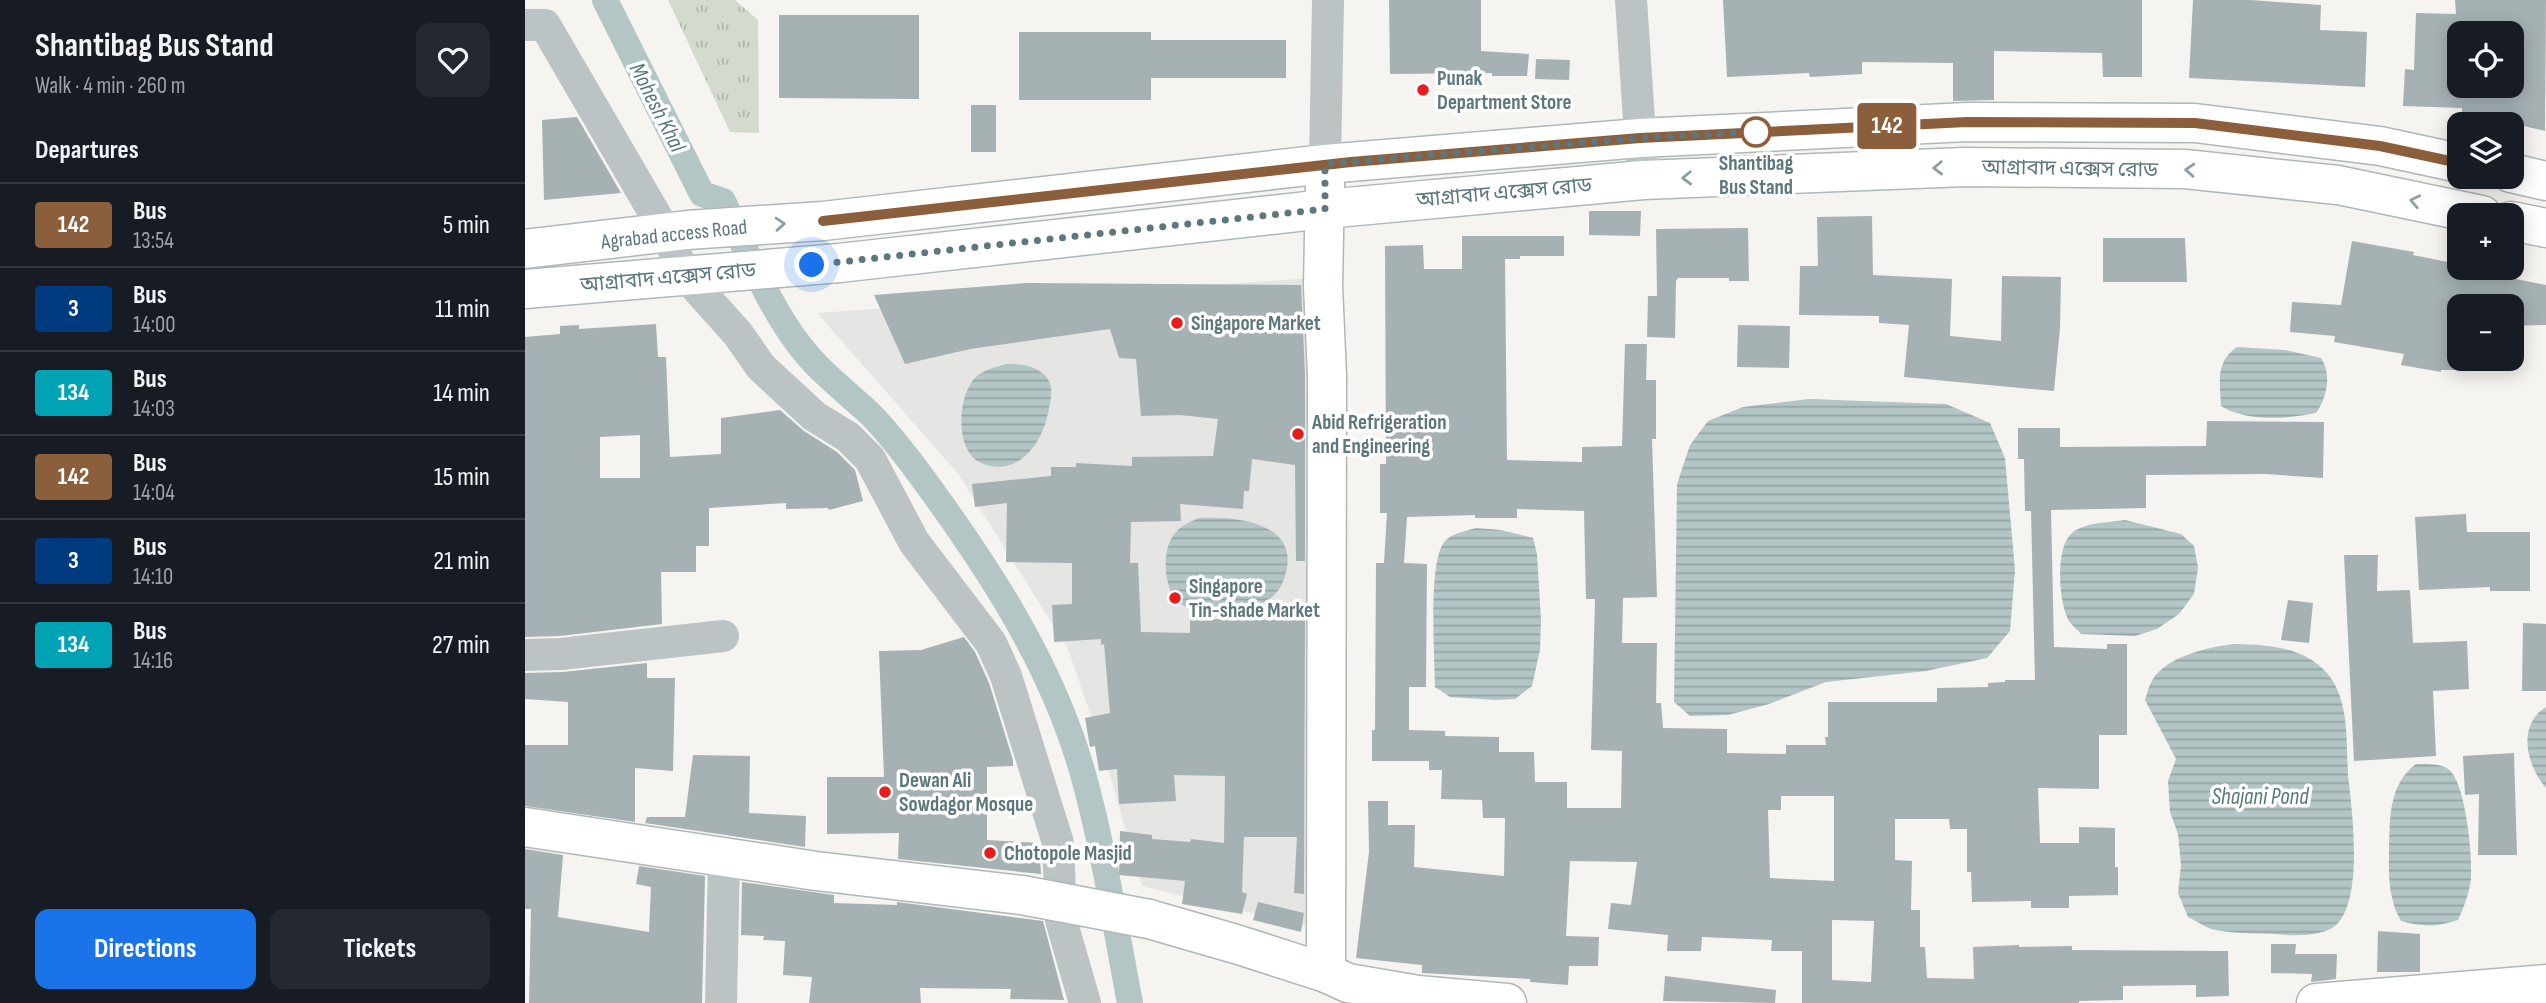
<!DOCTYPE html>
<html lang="en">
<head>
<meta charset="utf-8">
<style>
	:root { --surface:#171b24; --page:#242831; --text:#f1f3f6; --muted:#9ea1a6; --line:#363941; --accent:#1a73e8 }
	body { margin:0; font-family:"Sofia Sans Condensed","Noto Sans Bengali",sans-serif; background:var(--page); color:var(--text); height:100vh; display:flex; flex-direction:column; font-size:26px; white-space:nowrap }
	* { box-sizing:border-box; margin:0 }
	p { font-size:23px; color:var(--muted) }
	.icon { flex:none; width:38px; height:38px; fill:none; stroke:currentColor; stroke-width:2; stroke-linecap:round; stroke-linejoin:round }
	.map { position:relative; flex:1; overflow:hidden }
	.sheet { display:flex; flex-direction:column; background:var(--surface); width:525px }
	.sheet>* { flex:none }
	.badge { padding:0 14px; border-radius:5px; font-size:24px; line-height:46px }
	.fabs { position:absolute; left:1922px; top:21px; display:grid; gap:14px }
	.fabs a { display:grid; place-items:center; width:77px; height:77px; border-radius:14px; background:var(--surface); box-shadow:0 4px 18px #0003; font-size:35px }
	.you { position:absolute; width:35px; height:35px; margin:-18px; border:5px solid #fff; border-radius:50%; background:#1a73e8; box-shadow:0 0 0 10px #1a73e833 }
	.map>.badge { position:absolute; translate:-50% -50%; box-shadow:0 0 0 4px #fff }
	h2 { padding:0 35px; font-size:26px; line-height:63px }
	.round { display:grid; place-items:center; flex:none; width:74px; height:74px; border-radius:14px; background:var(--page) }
	.summary { display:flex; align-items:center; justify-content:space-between; height:119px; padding:0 35px }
	h1 { font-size:33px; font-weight:700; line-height:52px }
	.button { display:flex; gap:14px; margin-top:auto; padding:14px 35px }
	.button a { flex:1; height:80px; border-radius:14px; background:var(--accent); color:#fff; font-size:28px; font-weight:700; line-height:80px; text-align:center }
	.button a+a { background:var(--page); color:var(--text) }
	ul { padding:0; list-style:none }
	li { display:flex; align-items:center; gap:21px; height:84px; padding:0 35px; border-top:2px solid var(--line) }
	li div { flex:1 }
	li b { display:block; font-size:26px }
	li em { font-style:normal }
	li .badge { min-width:77px; font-weight:700; text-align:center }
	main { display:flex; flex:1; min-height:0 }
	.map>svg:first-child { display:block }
	.built { fill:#e5e5e4 }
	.grass { fill:url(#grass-tufts) }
	.water { fill:url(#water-rules) }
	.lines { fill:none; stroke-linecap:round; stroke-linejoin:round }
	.canal { stroke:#b3c5c5; stroke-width:26 }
	.building { fill:#a5b1b3; fill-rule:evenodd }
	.secondary-casing { stroke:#afb7b9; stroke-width:41 }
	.street { stroke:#bcc3c5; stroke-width:32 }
	.secondary { stroke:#fff; stroke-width:38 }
	.secondary-bridge-casing { stroke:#afb7b9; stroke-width:41; stroke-linecap:butt }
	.secondary-bridge { stroke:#fff; stroke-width:38 }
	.oneway { stroke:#8ea0a3 }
	.line-casing { stroke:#fff; stroke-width:16 }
	.line { stroke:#8b5e3c; stroke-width:10 }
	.walk { stroke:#5e777c; stroke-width:7; stroke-dasharray:0 12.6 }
	.poi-dot { fill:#e91c1d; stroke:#fff; stroke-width:2.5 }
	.stop-dot { fill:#fff; stroke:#8b5e3c; stroke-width:3.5 }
	.labels { text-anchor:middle; stroke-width:7; stroke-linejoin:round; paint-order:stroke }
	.poi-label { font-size:21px; font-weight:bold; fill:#5e777c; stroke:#fff; text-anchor:start }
	.stop-label { font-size:21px; font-weight:bold; fill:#5e777c; stroke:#fff }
	.street-label { font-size:21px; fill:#5e777c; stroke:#fff }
	.water-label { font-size:23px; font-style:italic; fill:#597879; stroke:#fff }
</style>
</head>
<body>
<main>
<section class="sheet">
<div class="summary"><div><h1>Shantibag Bus Stand</h1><p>Walk · 4 min · 260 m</p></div><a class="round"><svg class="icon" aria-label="heart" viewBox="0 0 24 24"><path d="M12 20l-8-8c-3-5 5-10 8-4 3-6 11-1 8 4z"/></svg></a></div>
<h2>Departures</h2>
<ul>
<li><span class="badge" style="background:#8b5e3c;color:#fff">142</span><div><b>Bus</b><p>13:54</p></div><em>5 min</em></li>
<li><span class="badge" style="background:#003b80;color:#fff">3</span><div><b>Bus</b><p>14:00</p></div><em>11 min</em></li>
<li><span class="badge" style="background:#00a3b4;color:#fff">134</span><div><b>Bus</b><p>14:03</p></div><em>14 min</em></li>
<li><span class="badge" style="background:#8b5e3c;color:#fff">142</span><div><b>Bus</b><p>14:04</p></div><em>15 min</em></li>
<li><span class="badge" style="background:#003b80;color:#fff">3</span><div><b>Bus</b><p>14:10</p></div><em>21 min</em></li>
<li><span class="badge" style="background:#00a3b4;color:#fff">134</span><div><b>Bus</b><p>14:16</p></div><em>27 min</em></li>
</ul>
<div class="button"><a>Directions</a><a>Tickets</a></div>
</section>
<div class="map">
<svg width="2021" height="1003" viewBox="0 0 2021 1003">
	<defs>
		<pattern id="grass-tufts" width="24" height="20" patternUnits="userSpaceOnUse" patternTransform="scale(1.75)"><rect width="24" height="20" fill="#d5dacf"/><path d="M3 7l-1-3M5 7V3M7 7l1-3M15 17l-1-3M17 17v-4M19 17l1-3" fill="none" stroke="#b0b6ad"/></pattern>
		<pattern id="water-rules" width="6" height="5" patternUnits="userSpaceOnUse" patternTransform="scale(1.75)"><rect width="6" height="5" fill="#b3c5c5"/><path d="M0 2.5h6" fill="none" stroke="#95a5a5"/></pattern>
	</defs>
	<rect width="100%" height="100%" fill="#f5f4f0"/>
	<polygon class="built" points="787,278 787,928 617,886 577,748 543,649 434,475 292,313"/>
	<polygon class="grass" points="143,0 210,0 233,20 234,133 205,132"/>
	<g class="water">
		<path d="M 1712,347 L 1760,350 L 1796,358 C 1807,374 1802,398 1791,413 C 1763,419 1721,422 1696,406 C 1695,382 1690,362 1712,347 Z"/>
		<path d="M 481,364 C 497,364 516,366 524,381 C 528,388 526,400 524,408 C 519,441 494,479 456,463 C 431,452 433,404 445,385 C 452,371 468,368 481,364 Z"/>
		<polygon points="1284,399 1421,404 1465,423 1480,458 1490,570 1485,631 1462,658 1401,671 1301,682 1244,704 1203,715 1165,716 1149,702 1152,484 1165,445 1183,421 1218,407"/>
		<path d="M 674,518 C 708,516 774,521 761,572 C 758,586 750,598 736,604 C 717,611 669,616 653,602 C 638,588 636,547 651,532 C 657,525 665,522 674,518 Z"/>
		<path d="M 1600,520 L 1656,534 L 1669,546 L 1673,567 L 1669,594 L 1654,614 L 1632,629 L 1610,636 L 1556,634 C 1552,629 1544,623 1542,617 C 1534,599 1530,547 1547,533 C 1560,522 1583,523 1600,520 Z"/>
		<path d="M 951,528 L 976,530 L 1008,538 L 1012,554 L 1016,620 L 1015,650 L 1007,686 L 990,699 L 970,700 L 925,697 L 910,687 C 910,659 902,557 921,540 C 929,533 941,531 951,528 Z"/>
		<path d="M 1709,644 C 1743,645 1778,646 1802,673 C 1825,700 1821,742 1823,775 C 1827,809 1839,899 1811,925 C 1798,937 1767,936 1750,934 C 1730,933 1706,934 1686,929 C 1678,926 1670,920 1663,917 L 1653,893 L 1656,865 L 1653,834 L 1645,812 L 1643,781 L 1651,759 L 1620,700 C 1622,694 1624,685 1628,679 C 1643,656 1684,647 1709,644 Z"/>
		<path d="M 2021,707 L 2021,788 C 2002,766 1991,726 2021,707 Z"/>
		<path d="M 1891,764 C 1902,764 1914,763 1923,769 C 1941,781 1948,858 1946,879 C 1944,894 1939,907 1933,920 C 1913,927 1897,927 1876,921 C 1873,915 1869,908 1868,901 C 1863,885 1864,867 1864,851 C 1865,819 1863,785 1891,764 Z"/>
	</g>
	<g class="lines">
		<path class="canal" d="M 80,0 L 177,194 L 198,201 C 221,249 242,303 275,346 C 294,371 320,391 343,412 C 359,427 374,447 388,465 C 460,562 530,666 561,785 C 580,856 591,930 605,1003"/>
	</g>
	<g class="building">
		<polygon points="864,0 956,0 956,51 1004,54 1002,76 967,76 967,73 865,74"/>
		<polygon points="1198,0 1617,0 1617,77 1578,77 1577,53 1469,51 1469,100 1428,101 1428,63 1337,62 1337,74 1285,77 1284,73 1202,77"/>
		<polygon points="1668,0 1725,0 1796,5 1795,30 1842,32 1840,87 1664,78"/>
		<path d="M 1930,0 L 2021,0 L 2020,131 L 1937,112 L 1937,108 L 1878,106 L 1880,69 L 1889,70 L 1891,13 L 1931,14 ZM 1934,33 L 1986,33 L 1986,86 L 1934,86 Z"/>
		<polygon points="254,15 394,15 394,99 254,98"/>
		<polygon points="494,32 626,32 626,40 761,40 761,78 626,78 626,100 494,100"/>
		<polygon points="1011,59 1045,60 1044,80 1010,79"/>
		<rect x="446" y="105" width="25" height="47"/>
		<polygon points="52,117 96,193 19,200 17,120"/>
		<polygon points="1064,211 1116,211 1115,236 1064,235"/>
		<polygon points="1347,216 1348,275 1427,279 1425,336 1476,341 1477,276 1536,277 1535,328 1529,391 1379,377 1384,325 1354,323 1354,316 1274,315 1275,266 1293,266 1292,217"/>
		<polygon points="1223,228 1224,281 1204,281 1204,278 1153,278 1151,281 1150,338 1122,337 1123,296 1132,296 1131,229"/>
		<path d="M 937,236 L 1039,236 L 1039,256 L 995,256 L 995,259 L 980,259 L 982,460 L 1057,462 L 1057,447 L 1097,446 L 1100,344 L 1122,344 L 1121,380 L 1131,380 L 1131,439 L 1127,439 L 1132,597 L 1098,598 L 1097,643 L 1132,643 L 1131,703 L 1136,703 L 1138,728 L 1202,729 L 1202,753 L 1261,754 L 1261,745 L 1301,745 L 1300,737 L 1303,737 L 1303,702 L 1412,702 L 1412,688 L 1463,687 L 1463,683 L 1480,682 L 1480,680 L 1510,680 L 1506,511 L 1500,511 L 1499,459 L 1493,459 L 1493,428 L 1535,428 L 1535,447 L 1681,446 L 1682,421 L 1799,422 L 1798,478 L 1741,474 L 1621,475 L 1621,508 L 1526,510 L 1529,647 L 1582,649 L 1582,644 L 1602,644 L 1602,735 L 1574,735 L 1574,789 L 1513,788 L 1515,843 L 1554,843 L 1554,827 L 1590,828 L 1590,867 L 1593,867 L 1593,895 L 1544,896 L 1544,908 L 1506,908 L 1506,901 L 1447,902 L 1446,872 L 1442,872 L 1442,829 L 1425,829 L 1424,819 L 1370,819 L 1370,860 L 1387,861 L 1386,910 L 1395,910 L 1395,947 L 1400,947 L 1402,978 L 1449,979 L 1448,947 L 1494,945 L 1494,947 L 1547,946 L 1547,950 L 1703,951 L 1704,996 L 1671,997 L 1671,985 L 1598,986 L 1598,1000 L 1554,1001 L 1554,1003 L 1277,1003 L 1277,951 L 1246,951 L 1247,940 L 1177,937 L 1176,951 L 1142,951 L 1143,935 L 1083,929 L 1086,903 L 1106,905 L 1112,862 L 1045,861 L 1041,936 L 1074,937 L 1073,966 L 1044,966 L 1043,985 L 1005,982 L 1005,979 L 897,973 L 897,965 L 831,958 L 844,852 L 843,801 L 863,801 L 863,825 L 890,825 L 889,867 L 979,876 L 980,818 L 958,818 L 957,800 L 916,799 L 917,770 L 904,770 L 904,761 L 847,761 L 847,730 L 850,730 L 851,563 L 859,563 L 862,513 L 855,513 L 855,464 L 861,464 L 860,246 L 898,245 L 899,269 L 937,269 ZM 992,509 L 1059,511 L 1061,599 L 1070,599 L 1066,750 L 1097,751 L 1096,808 L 1042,808 L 1042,782 L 1010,782 L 1009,752 L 974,752 L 974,737 L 920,736 L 920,731 L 884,730 L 884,687 L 901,687 L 902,564 L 879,563 L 882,517 L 950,515 L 950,518 L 992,518 ZM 1256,796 L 1309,796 L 1309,881 L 1245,878 L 1243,810 L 1256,810 ZM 1307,920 L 1349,921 L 1346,982 L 1307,980 Z"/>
		<polygon points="1578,238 1660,238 1662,282 1578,282"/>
		<polygon points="1827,241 1889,252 1888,255 1928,263 1928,266 1934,268 1991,268 1991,279 2021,285 2021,325 1986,326 1986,306 1934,306 1934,370 1916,370 1916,372 1876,365 1879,354 1809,342 1810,336 1765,332 1767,302 1816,305"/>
		<polygon points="502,283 776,285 780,375 780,561 771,561 770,465 727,459 724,491 719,491 718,509 655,504 656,521 606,522 605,563 613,563 616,632 665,633 665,619 780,620 779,894 769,893 772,837 719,837 717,892 722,894 717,914 657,904 660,881 594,875 595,831 627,835 627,839 665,842 666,839 699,843 700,776 649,775 651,801 594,804 592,769 574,771 570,746 565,747 560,718 585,713 579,644 576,645 576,639 529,642 527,605 547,604 547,563 481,562 482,503 450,507 447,484 526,476 526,467 551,467 551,463 607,466 607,457 688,456 693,419 655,415 616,416 611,359 594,358 585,329 445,349 380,364 349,295"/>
		<path d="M 131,324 L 133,357 L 141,357 L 145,457 L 196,454 L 196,418 L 255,410 L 279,431 L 312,452 L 330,470 L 338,501 L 304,510 L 303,508 L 261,509 L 261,503 L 184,508 L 184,546 L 171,546 L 171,572 L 136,572 L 137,624 L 35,636 L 0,637 L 0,337 L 35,334 L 35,326 L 54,325 L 54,329 ZM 115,435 L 115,478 L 75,478 L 75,437 Z"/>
		<polygon points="1213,325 1265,326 1264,368 1212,367"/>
		<polygon points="1941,514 1942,532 2005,532 2005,591 1965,591 1965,587 1894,590 1890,517"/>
		<polygon points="1819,555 1853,555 1852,591 1885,590 1888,643 1942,641 1944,689 1908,691 1911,756 1829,761"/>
		<polygon points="1763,600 1788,603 1784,643 1756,640"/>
		<polygon points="1998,623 2021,624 2021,691 1997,691"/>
		<polygon points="439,637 450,652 464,683 488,760 488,766 462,767 462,840 514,843 516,874 373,859 374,833 302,834 302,777 359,777 354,651 396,650"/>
		<polygon points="122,663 122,678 150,678 148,771 110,768 110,822 0,806 0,745 43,745 43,702 0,699 0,673 38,672"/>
		<polygon points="1989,753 1992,855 1953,855 1954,794 1940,795 1938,756"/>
		<polygon points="168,755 225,756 224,813 281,816 280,847 120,823 122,817 160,817"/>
		<polygon points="0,849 38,855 33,917 124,932 126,887 111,884 114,866 180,876 177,1003 4,1003 6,909 0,909"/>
		<polygon points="217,882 309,895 309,903 372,905 372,902 518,921 539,1000 485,999 486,989 395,988 396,1003 284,1003 287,977 258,975 260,941 238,940 239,936 216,935"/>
		<polygon points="733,902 779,913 776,932 728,920"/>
		<polygon points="1853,931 1895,934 1895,972 1852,972"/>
		<polygon points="1746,944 1771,944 1770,954 1812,954 1811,979 1786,982 1787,974 1746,973"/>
		<polygon points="1140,976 1251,990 1250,1003 1138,1001"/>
	</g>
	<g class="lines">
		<defs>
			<g id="secondary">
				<polyline points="1986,173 2021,181"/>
				<polyline points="800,184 798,286 802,375 801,973"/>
				<polyline points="1986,221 2021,228"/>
				<polyline points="0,249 162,230 298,221 800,164 1115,138 1442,122 1670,123 1855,146 1934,163"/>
				<polyline points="0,289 314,263 800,209 1118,180 1440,167 1660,169 1813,185 1957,215"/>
				<polyline points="0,827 291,871 497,895"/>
				<polyline points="624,919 714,945 801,973 823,983 893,995 982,1003"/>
				<polyline points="1791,1003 2021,984"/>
			</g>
		</defs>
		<use href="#secondary" class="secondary-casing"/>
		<g class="street">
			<polyline points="1106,0 1118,180"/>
			<polyline points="0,25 20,25 141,233 160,275 213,334 236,367 289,416 323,437 345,459 389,542 466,643 481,676 533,843 536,920 560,1003"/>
			<polyline points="800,164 803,0"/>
			<polyline points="0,655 36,654 198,636"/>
			<polyline points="196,1003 199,858"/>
		</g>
		<use href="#secondary" class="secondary"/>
		<defs>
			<polyline id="secondary-bridge" points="497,895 624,919"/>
		</defs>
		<use href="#secondary-bridge" class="secondary-bridge-casing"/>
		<use href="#secondary-bridge" class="secondary-bridge"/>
	</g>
	<defs><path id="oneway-chevron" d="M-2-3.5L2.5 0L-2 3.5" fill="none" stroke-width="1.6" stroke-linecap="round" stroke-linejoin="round" transform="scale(1.75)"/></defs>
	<g class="oneway">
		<use href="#oneway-chevron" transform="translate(1413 168) rotate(178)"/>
		<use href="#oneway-chevron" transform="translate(1665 170) rotate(-176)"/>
		<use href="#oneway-chevron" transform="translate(1162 178) rotate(178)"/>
		<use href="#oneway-chevron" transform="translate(1890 201) rotate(-168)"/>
		<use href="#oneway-chevron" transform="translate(255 224) rotate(-4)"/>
	</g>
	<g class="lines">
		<defs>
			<polyline id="line" points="298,221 826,162 1115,138 1442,122 1670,123 1855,146 1934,163"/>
		</defs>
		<use href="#line" class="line-casing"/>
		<use href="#line" class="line"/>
		<polyline class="walk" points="287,265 800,209 800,164 1115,138 1231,132"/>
	</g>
	<g class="poi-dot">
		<circle cx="898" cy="90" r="7"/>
		<circle cx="652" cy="323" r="7"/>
		<circle cx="773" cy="434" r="7"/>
		<circle cx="650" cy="598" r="7"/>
		<circle cx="360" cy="792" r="7"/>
		<circle cx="465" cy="853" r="7"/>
	</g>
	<circle class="stop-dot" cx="1231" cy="132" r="14"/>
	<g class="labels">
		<g class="poi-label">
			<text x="912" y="85">Punak<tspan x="912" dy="24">Department Store</tspan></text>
			<text x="666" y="330">Singapore Market</text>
			<text x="787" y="429">Abid Refrigeration<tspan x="787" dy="24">and Engineering</tspan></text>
			<text x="664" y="593">Singapore<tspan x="664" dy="24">Tin-shade Market</tspan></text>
			<text x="374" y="787">Dewan Ali<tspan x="374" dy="24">Sowdagor Mosque</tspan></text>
			<text x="479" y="860">Chotopole Masjid</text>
		</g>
		<g class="stop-label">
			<text x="1231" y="170">Shantibag<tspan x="1231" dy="24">Bus Stand</tspan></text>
		</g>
		<g class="street-label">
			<text transform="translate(1545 168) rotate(1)" y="7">আগ্রাবাদ এক্সেস রোড</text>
			<text transform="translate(979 192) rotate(-5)" y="7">আগ্রাবাদ এক্সেস রোড</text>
			<text transform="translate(149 234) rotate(-6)" y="7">Agrabad access Road</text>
			<text transform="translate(143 277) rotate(-5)" y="7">আগ্রাবাদ এক্সেস রোড</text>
		</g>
		<g class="water-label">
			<text transform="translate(133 107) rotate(63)" y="8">Mohesh Khal</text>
			<text x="1735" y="804">Shajani Pond</text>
		</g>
	</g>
</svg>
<div class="fabs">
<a><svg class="icon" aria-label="locate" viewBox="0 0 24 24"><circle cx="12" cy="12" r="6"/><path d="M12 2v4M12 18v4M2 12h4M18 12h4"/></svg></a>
<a><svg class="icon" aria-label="layers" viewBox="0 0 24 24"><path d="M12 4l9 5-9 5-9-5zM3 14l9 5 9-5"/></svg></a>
<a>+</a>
<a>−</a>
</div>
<div class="you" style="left:287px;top:265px"></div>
<b class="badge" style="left:1362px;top:126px;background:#8b5e3c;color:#fff">142</b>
</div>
</main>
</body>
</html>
